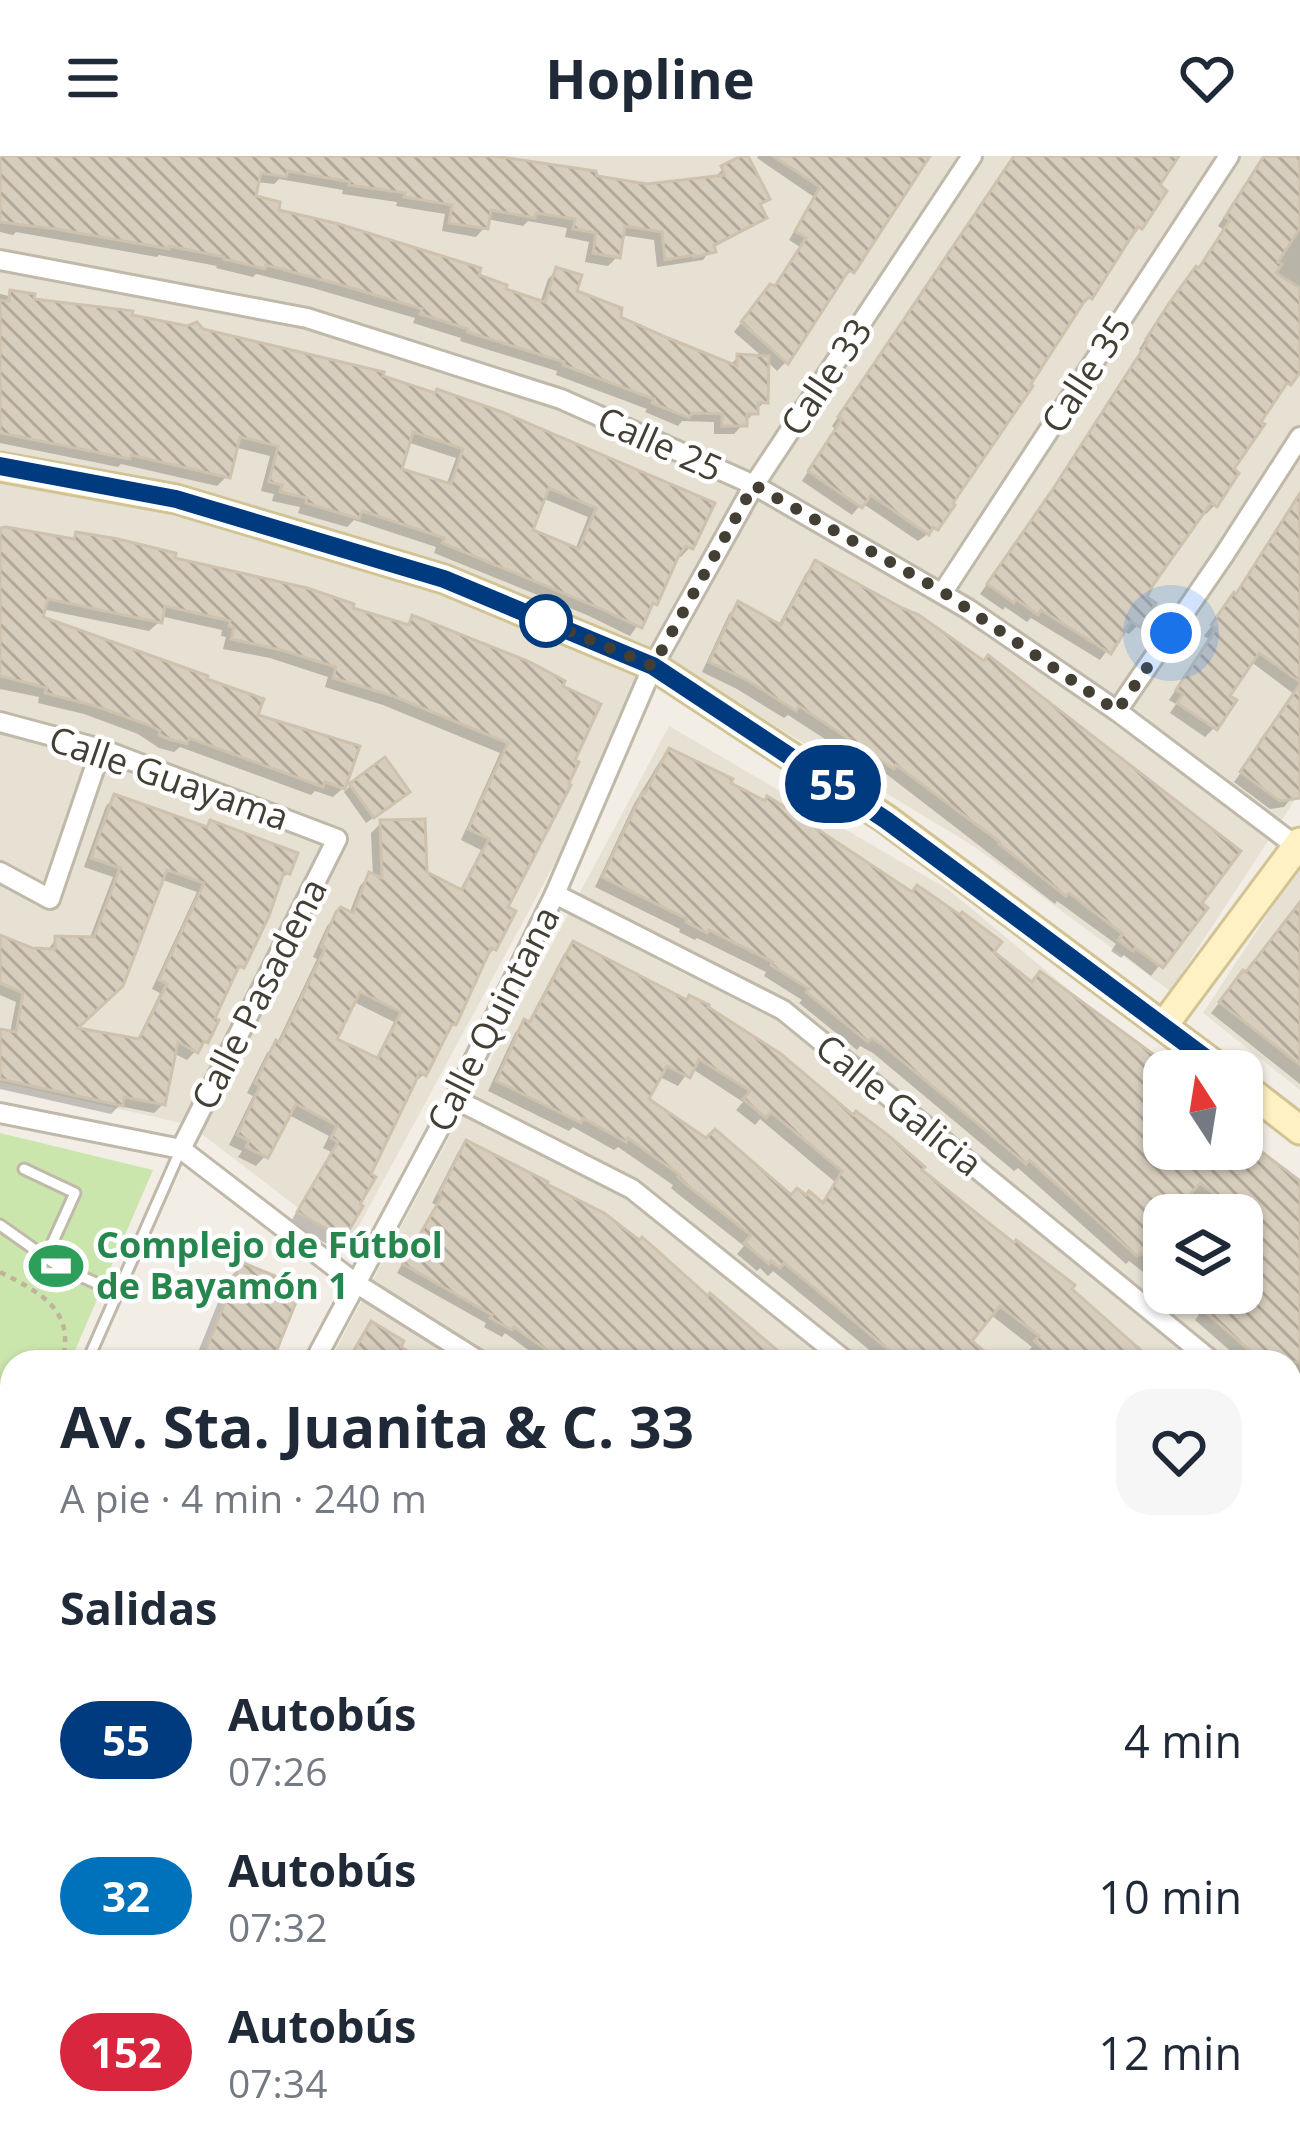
<!DOCTYPE html>
<html lang="es">
<head>
<meta charset="utf-8">
<style>
	:root { --surface:#fff; --page:#f6f6f7; --text:#1f2937; --muted:#747a83 }
	body { margin:0; font-family:"Open Sans",sans-serif; background:var(--page); color:var(--text); height:100vh; display:flex; flex-direction:column; font-size:45px; white-space:nowrap }
	* { box-sizing:border-box; margin:0 }
	p { font-size:39px; color:var(--muted) }
	.icon { flex:none; width:66px; height:66px; fill:none; stroke:currentColor; stroke-width:2; stroke-linecap:round; stroke-linejoin:round }
	.map { position:relative; flex:1; overflow:hidden }
	.side { position:absolute; left:0px; top:1194px; width:1302px; height:807px; display:flex; flex-direction:column; background:var(--surface); border-radius:36px 36px 0 0; box-shadow:0 3px 9px #0004 }
	.side>* { flex:none }
	.badge { padding:0 24px; border-radius:39px; font-size:42px; line-height:78px }
	.needle { width:78px; rotate:348deg }
	.controls { position:absolute; left:1143px; top:894px; display:grid; gap:24px }
	.controls a { display:grid; place-items:center; width:120px; height:120px; border-radius:24px; background:var(--surface); box-shadow:0 3px 9px #0004; font-size:60px }
	.you { position:absolute; width:60px; height:60px; margin:-30px; border:9px solid #fff; border-radius:50%; background:#1a73e8; box-shadow:0 0 0 18px #1a73e833 }
	.map>.badge { position:absolute; translate:-50% -50%; box-shadow:0 0 0 6px #fff }
	h2 { padding:0 60px; font-size:45px; line-height:108px }
	.round { display:grid; place-items:center; flex:none; width:126px; height:126px; border-radius:36px; background:var(--page) }
	.head { display:flex; align-items:center; justify-content:space-between; height:204px; padding:0 60px }
	h1 { font-size:57px; font-weight:700; line-height:90px }
	ul { padding:0; list-style:none }
	li { display:flex; align-items:center; gap:36px; height:156px; padding:0 60px }
	li div { flex:1 }
	li b { display:block; font-size:45px }
	li em { font-style:normal }
	li .badge { min-width:132px; font-weight:700; text-align:center }
	header { display:flex; justify-content:space-between; align-items:center; height:156px; padding:0 60px; background:var(--surface); font-size:54px; font-weight:700 }
	.map>svg:first-child { display:block }
	.residential { fill:#e6e1d3; fill-rule:evenodd }
	.forest { fill:url(#forest-firs) }
	.park { fill:url(#park-crowns) }
	.pitch { fill:#cbe6ad }
	.shadow { fill:#0003; fill-rule:evenodd }
	.building { fill:url(#building-back-hatch); stroke:#cec2ae; stroke-width:3; fill-rule:evenodd }
	.lines { fill:none; stroke-linecap:round; stroke-linejoin:round }
	.lane-casing { stroke:#c0b9aa; stroke-width:15 }
	.street-casing { stroke:#c0b9aa; stroke-width:24 }
	.secondary-casing { stroke:#d2c395; stroke-width:33 }
	.path { stroke:#bfb399; stroke-width:4.5; stroke-dasharray:6 6; stroke-linecap:butt }
	.lane { stroke:#fff; stroke-width:9 }
	.street { stroke:#fff; stroke-width:18 }
	.secondary { stroke:#fef1c3; stroke-width:27 }
	.line-casing { stroke:#fff; stroke-width:27 }
	.line { stroke:#003b80; stroke-width:18 }
	.walk { stroke:#443f34; stroke-width:12; stroke-dasharray:0 21.6 }
	.stop-dot { fill:#fff; stroke:#003b80; stroke-width:6 }
	.labels { text-anchor:middle; stroke-width:9; stroke-linejoin:round; paint-order:stroke }
	.street-label { font-size:36px; fill:#443f34; stroke:#fff }
	.leisure-label { font-size:36px; font-weight:bold; fill:#27864d; stroke:#fff; text-anchor:start }
</style>
</head>
<body>
<header><svg class="icon" aria-label="menu" viewBox="0 0 24 24"><path d="M4 6h16M4 12h16M4 18h16"/></svg>Hopline<svg class="icon" aria-label="heart" viewBox="0 0 24 24"><path d="M12 20l-8-8c-3-5 5-10 8-4 3-6 11-1 8 4z"/></svg></header>
<div class="map">
<svg width="1300" height="2000" viewBox="0 0 1300 2000">
	<defs>
		<pattern id="forest-firs" width="22" height="20" patternUnits="userSpaceOnUse" patternTransform="scale(3)"><rect width="22" height="20" fill="#cbe6ad"/><path d="M5 1l3.5 6h-7zM16 11l3.5 6h-7z" fill="#b0c695"/></pattern>
		<pattern id="park-crowns" width="20" height="18" patternUnits="userSpaceOnUse" patternTransform="scale(3)"><rect width="20" height="18" fill="#cbe6ad"/><path d="M2 6a3 3 0 1 1 6 0M12 15a3 3 0 1 1 6 0" fill="none" stroke="#b0c695"/></pattern>
		<pattern id="building-back-hatch" width="6" height="6" patternUnits="userSpaceOnUse" patternTransform="scale(3)"><rect width="6" height="6" fill="#d7cdbd"/><path d="M-1 5l2 2M0 0l6 6M5-1l2 2" fill="none" stroke="#b0a89a"/></pattern>
	</defs>
	<rect width="100%" height="100%" fill="#f2eee5"/>
	<g class="residential">
		<polygon points="0,0 1300,0 1300,636 1170,835 975,691 665,503 348,1090 190,969 0,926"/>
		<path d="M 669,570 L 949,734 L 1167,915 L 1164,915 L 1164,993 L 1242,993 L 1242,977 L 1300,1026 L 1300,1779 L 1290,1792 L 1290,1206 L 329,1206 ZM 1164,1059 L 1242,1059 L 1242,1137 L 1164,1137 Z"/>
		<polygon points="1300,709 1300,934 1203,857"/>
		<polygon points="1290,1873 1300,1881 1300,2000 481,2000 467,1989 1290,1989"/>
	</g>
	<polygon class="forest" points="0,1947 12,1949 12,1989 196,1989 199,2000 0,2000"/>
	<polygon class="park" points="196,1989 400,1989 413,2000 199,2000"/>
	<polygon class="pitch" points="0,977 153,1014 70,1206 12,1206 12,1338 0,1366"/>
	<g class="shadow">
		<polygon points="0,0 484,0 647,31 713,23 723,13 767,42 758,51 764,61 754,70 712,92 703,104 657,111 654,84 621,79 617,101 608,110 585,106 589,86 565,81 567,72 528,65 523,70 487,63 485,71 476,81 442,75 445,58 396,50 397,46 342,38 343,34 279,23 274,28 256,26 253,42 275,57 475,121 502,135 540,147 548,123 557,114 573,137 617,163 729,210 738,201 764,202 734,176 762,140 773,133 800,91 789,84 814,41 757,2 758,0 925,0 851,115 843,123 840,122 785,207 777,215 766,204 765,245 734,278 714,278 714,266 682,265 678,270 645,256 647,253 556,219 557,215 460,185 461,182 413,167 415,162 313,132 256,118 253,121 216,112 217,110 159,99 157,101 16,76 13,79 0,76"/>
		<polygon points="1012,0 1176,0 1156,30 1140,71 1081,150 936,372 918,385 862,347 852,359 802,325 835,273 832,270 1013,1"/>
		<polygon points="1265,0 1300,0 1300,210 1280,236 1230,314 1215,349 1206,358 1202,355 1150,428 1138,469 1129,478 1122,474 1100,504 1031,462 1027,466 1005,451 1003,454 980,438 1045,346 1142,195 1139,193 1160,161 1187,122 1197,115 1224,74 1218,70"/>
		<path d="M 11,137 L 31,146 L 201,176 L 380,222 L 690,391 L 681,401 L 676,399 L 654,447 L 630,480 L 587,459 L 434,397 L 436,391 L 354,364 L 347,371 L 298,357 L 300,351 L 272,345 L 274,338 L 261,335 L 270,300 L 234,291 L 227,320 L 217,330 L 121,308 L 118,311 L 0,287 L 0,138 L 9,140 ZM 407,286 L 456,302 L 446,330 L 399,315 ZM 542,342 L 588,361 L 575,394 L 529,376 Z"/>
		<polygon points="1300,345 1300,632 1284,651 1270,653 1234,626 1263,587 1259,585 1294,538 1250,505 1226,540 1214,572 1205,581 1170,557 1176,548 1169,544 1209,483 1204,480 1233,441 1280,368"/>
		<path d="M 0,375 L 70,385 L 77,379 L 404,471 L 413,462 L 529,509 L 504,752 L 494,793 L 483,804 L 453,868 L 444,877 L 424,918 L 414,927 L 411,926 L 341,1081 L 332,1091 L 290,1067 L 331,996 L 323,992 L 329,980 L 287,958 L 265,1000 L 256,1010 L 238,1001 L 242,995 L 229,989 L 253,940 L 247,937 L 267,897 L 277,887 L 317,803 L 313,801 L 327,770 L 341,755 L 349,758 L 360,730 L 369,720 L 373,721 L 371,677 L 381,667 L 424,718 L 459,736 L 481,694 L 461,684 L 500,597 L 383,549 L 325,531 L 328,521 L 270,502 L 223,493 L 226,481 L 221,480 L 222,474 L 160,460 L 159,466 L 149,475 L 42,453 L 39,463 L 254,561 L 356,592 L 342,633 L 333,641 L 315,635 L 311,639 L 180,591 L 174,596 L 159,592 L 138,578 L 84,558 L 38,547 L 39,541 L 0,533 ZM 352,845 L 394,866 L 375,904 L 332,884 Z"/>
		<polygon points="816,407 1204,752 1151,820 1124,799 1121,802 1111,795 1116,788 1057,745 1055,748 885,617 882,620 788,559 784,562 737,533 702,516 729,458 738,449 778,470 806,417"/>
		<polygon points="670,595 798,664 989,797 1164,928 1164,993 1242,993 1242,984 1300,1029 1300,1244 1290,1236 1290,1206 1243,1206 1195,1164 1199,1159 1170,1137 1242,1137 1242,1059 1219,1059 1188,1036 1171,1059 1164,1059 1164,1132 1129,1105 1126,1108 1018,1012 1014,1015 873,897 860,890 857,894 799,847 802,844 764,820 766,816 697,782 695,784 679,776 680,773 595,731 634,648 660,605"/>
		<polygon points="350,630 400,643 366,667 344,636"/>
		<path d="M 115,641 L 288,717 L 277,727 L 242,810 L 233,819 L 205,885 L 187,904 L 173,897 L 163,948 L 154,957 L 119,950 L 111,958 L 0,933 L 0,875 L 10,877 L 16,846 L 0,839 L 0,782 L 32,795 L 47,795 L 56,783 L 89,784 L 113,721 L 84,711 L 106,650 ZM 160,723 L 197,736 L 152,833 L 160,837 L 136,886 L 72,874 Z"/>
		<polygon points="1300,747 1300,928 1211,857 1234,828 1245,819"/>
		<path d="M 574,788 L 918,1015 L 1068,1133 L 1134,1192 L 1137,1189 L 1156,1206 L 1039,1206 L 1027,1196 L 1032,1191 L 991,1159 L 967,1186 L 993,1206 L 891,1206 L 888,1203 L 884,1206 L 773,1115 L 768,1120 L 760,1112 L 757,1115 L 737,1098 L 744,1090 L 678,1038 L 671,1032 L 673,1029 L 618,991 L 614,994 L 573,971 L 569,975 L 488,935 L 515,877 L 524,867 L 527,868 L 564,798 ZM 691,912 L 743,946 L 736,954 L 755,969 L 760,963 L 835,1026 L 820,1049 L 790,1042 L 645,944 L 658,920 L 678,930 Z"/>
		<polygon points="466,988 786,1206 545,1206 505,1177 502,1181 484,1171 486,1167 397,1117 436,1049 432,1047 458,996"/>
		<polygon points="242,1109 269,1206 194,1206 227,1124"/>
		<polygon points="1300,1416 1300,1486 1290,1498 1290,1431"/>
		<polygon points="1292,1630 1297,1634 1300,1630 1300,1743 1290,1759 1290,1632"/>
		<polygon points="1290,1899 1300,1907 1300,1984 1294,1980 1298,1974 1290,1967"/>
		<polygon points="279,1989 358,1989 360,1990 352,2000 287,2000 285,1992 278,1992 281,2000 268,2000"/>
		<polygon points="494,1989 720,1989 728,1996 725,2000 507,2000"/>
		<polygon points="929,1989 932,1991 925,2000 843,2000 830,1990"/>
		<polygon points="992,1989 1067,1989 1080,2000 983,2000"/>
		<polygon points="1156,1989 1268,1989 1269,1990 1262,2000 1170,2000"/>
	</g>
	<g class="building">
		<polygon points="0,0 494,0 596,15 597,20 647,28 725,19 721,10 741,0 748,0 770,43 760,48 767,62 714,89 716,96 694,101 694,99 665,104 662,76 625,70 620,102 593,97 596,77 573,73 575,63 536,57 535,62 491,54 488,73 449,67 452,49 404,41 405,37 349,29 350,26 288,15 286,21 261,17 256,40 280,46 279,54 339,68 481,112 479,119 507,129 506,133 545,146 556,111 582,119 577,135 622,152 621,161 668,182 737,210 737,198 769,200 768,247 758,246 758,258 747,258 747,270 722,270 722,258 692,257 689,262 652,247 654,243 563,209 564,206 467,176 468,173 420,158 422,153 345,130 266,109 265,113 224,103 224,101 169,90 169,93 56,73 0,66"/>
		<polygon points="773,0 930,0 854,117 849,114 788,208 741,166 770,128 775,130 806,82 795,75 820,31"/>
		<polygon points="1014,0 1179,0 1160,29 1167,35 1142,73 1138,70 1092,143 1089,141 1084,146 1031,228 1033,230 953,347 955,349 938,374 933,371 929,379 871,339 862,352 808,315 842,263 838,261"/>
		<polygon points="1264,0 1300,0 1300,72 1278,106 1282,108 1276,117 1300,132 1300,216 1291,229 1287,227 1261,266 1265,268 1234,313 1239,317 1217,351 1211,347 1153,429 1147,441 1156,447 1140,471 1131,465 1111,498 1041,454 1038,459 1016,443 1014,447 987,428 1053,333 1148,185 1146,183 1168,149 1196,110 1199,112 1230,64 1225,61"/>
		<path d="M 10,134 L 35,138 L 34,143 L 133,155 L 132,159 L 187,170 L 197,166 L 203,173 L 384,216 L 383,220 L 435,237 L 437,233 L 502,256 L 715,347 L 693,393 L 686,390 L 679,399 L 657,449 L 653,447 L 642,472 L 597,451 L 442,387 L 444,382 L 362,355 L 359,363 L 306,347 L 307,342 L 280,336 L 282,329 L 269,326 L 278,290 L 240,281 L 230,322 L 131,299 L 130,303 L 0,277 L 0,144 L 9,145 ZM 413,276 L 463,293 L 451,328 L 402,313 ZM 549,332 L 596,352 L 579,393 L 533,374 Z"/>
		<polygon points="1300,337 1300,526 1259,497 1230,540 1237,544 1217,574 1177,547 1183,538 1176,534 1216,473 1211,469 1234,436 1236,438"/>
		<path d="M 6,371 L 74,383 L 76,376 L 118,383 L 176,397 L 175,402 L 307,432 L 354,448 L 353,452 L 409,469 L 412,459 L 530,506 L 565,525 L 563,530 L 601,548 L 575,604 L 579,606 L 569,627 L 571,629 L 508,751 L 516,755 L 496,794 L 491,792 L 456,869 L 452,868 L 426,920 L 420,916 L 371,1018 L 376,1021 L 360,1048 L 363,1050 L 344,1083 L 297,1056 L 338,986 L 331,982 L 337,970 L 296,948 L 268,1002 L 246,991 L 249,985 L 237,979 L 260,930 L 255,927 L 276,884 L 280,886 L 325,793 L 321,791 L 336,756 L 341,751 L 353,757 L 369,716 L 382,722 L 380,664 L 425,663 L 427,716 L 462,734 L 489,683 L 468,673 L 508,587 L 393,540 L 333,522 L 336,511 L 281,494 L 231,483 L 234,472 L 229,470 L 230,465 L 165,450 L 162,467 L 48,443 L 43,461 L 208,520 L 207,523 L 264,543 L 258,559 L 360,590 L 345,633 L 325,626 L 323,631 L 189,582 L 187,588 L 169,583 L 159,579 L 160,575 L 149,569 L 95,550 L 45,537 L 47,532 L 0,520 L 0,372 ZM 360,836 L 401,856 L 378,902 L 337,883 Z"/>
		<polygon points="815,404 902,452 919,459 984,505 988,499 1241,695 1202,747 1208,752 1163,812 1135,792 1133,795 1118,784 1123,778 1069,737 1066,740 999,688 1000,686 896,609 894,613 799,550 796,555 747,524 709,506 738,445 781,469"/>
		<polygon points="1300,528 1300,642 1280,645 1240,616"/>
		<polygon points="669,592 733,623 731,627 765,645 767,640 785,651 787,647 805,658 802,663 912,736 917,729 960,759 962,756 1002,786 994,796 1032,826 1040,815 1164,906 1164,993 1242,993 1245,983 1300,1025 1300,1206 1269,1206 1259,1198 1257,1201 1202,1153 1206,1148 1191,1137 1242,1137 1242,1059 1200,1027 1172,1059 1164,1059 1164,1116 1140,1097 1137,1100 1029,1004 1026,1008 883,889 872,882 868,886 806,836 809,833 771,809 773,806 709,774 707,777 686,766 687,763 602,721 643,635 645,637"/>
		<polygon points="385,601 410,636 374,662 349,628"/>
		<path d="M 114,638 L 207,671 L 210,664 L 298,697 L 290,718 L 284,716 L 269,760 L 244,812 L 239,810 L 215,862 L 219,864 L 208,887 L 204,885 L 198,897 L 178,886 L 165,949 L 124,941 L 123,950 L 0,923 L 0,873 L 16,876 L 23,837 L 0,827 L 0,779 L 32,792 L 55,793 L 55,780 L 94,781 L 120,712 L 91,702 ZM 167,714 L 204,727 L 159,824 L 167,828 L 139,883 L 78,872 L 123,830 Z"/>
		<polygon points="1300,746 1300,909 1219,846 1243,814 1246,816"/>
		<path d="M 573,785 L 687,844 L 689,839 L 709,849 L 708,851 L 781,898 L 853,959 L 856,955 L 889,980 L 925,1011 L 922,1014 L 1014,1087 L 1016,1084 L 1075,1129 L 1072,1133 L 1154,1206 L 1059,1206 L 1034,1185 L 1039,1180 L 1000,1150 L 972,1185 L 997,1206 L 912,1206 L 899,1196 L 896,1200 L 784,1107 L 780,1112 L 771,1105 L 769,1108 L 744,1087 L 751,1079 L 687,1029 L 678,1021 L 680,1019 L 628,982 L 626,986 L 583,962 L 581,967 L 496,925 L 524,863 L 530,866 ZM 699,903 L 750,935 L 743,943 L 766,962 L 771,956 L 842,1015 L 823,1047 L 809,1035 L 806,1039 L 797,1032 L 791,1039 L 715,973 L 706,982 L 649,943 L 667,910 L 690,922 Z"/>
		<polygon points="466,984 548,1026 547,1028 604,1057 639,1084 642,1081 708,1140 710,1137 791,1206 564,1206 514,1171 512,1174 490,1162 492,1159 403,1108 442,1040 439,1038"/>
		<polygon points="241,1106 302,1131 272,1206 201,1206"/>
		<polygon points="371,1165 404,1185 401,1191 427,1206 347,1206"/>
	</g>
	<g class="lines">
		<defs>
			<g id="lane">
				<polyline points="24,1013 75,1037 46,1101"/>
				<polyline points="0,1069 58,1110 118,1137"/>
				<polyline points="87,1206 181,993"/>
				<polyline points="0,1406 12,1379"/>
				<polyline points="0,1716 12,1716"/>
			</g>
			<g id="street">
				<polyline points="0,104 307,162 561,243 754,329 968,453 1117,555 1300,693"/>
				<polyline points="943,436 1229,0"/>
				<polyline points="1117,555 1224,399 1300,281"/>
				<polyline points="0,566 101,593 337,683 181,993"/>
				<polyline points="0,716 50,743 101,593"/>
				<polyline points="555,738 783,854 1213,1206"/>
				<polyline points="455,943 632,1033 847,1206"/>
				<polyline points="0,957 181,993 354,1126 481,1206"/>
				<polyline points="314,1206 455,943 555,738 653,510 754,329 972,0"/>
				<polyline points="1290,1270 1300,1278"/>
				<polyline points="1290,1373 1300,1361"/>
				<polyline points="1290,1816 1300,1804"/>
				<polyline points="1290,1845 1300,1852"/>
				<polyline points="229,1989 232,2000"/>
				<polyline points="787,1989 801,2000"/>
				<polyline points="1127,1989 1141,2000"/>
			</g>
			<g id="secondary">
				<polyline points="0,311 176,343 444,423 653,510 886,663 1223,915"/>
				<polyline points="1164,869 1300,686"/>
				<polyline points="1242,929 1300,974"/>
				<polyline points="0,1912 12,1914"/>
				<polyline points="445,1989 459,2000"/>
			</g>
		</defs>
		<use href="#lane" class="lane-casing"/>
		<use href="#street" class="street-casing"/>
		<use href="#secondary" class="secondary-casing"/>
		<g class="path">
			<path d="M 0,1116 C 41,1137 76,1154 62,1206"/>
			<polyline points="0,1350 12,1323"/>
		</g>
		<use href="#lane" class="lane"/>
		<use href="#street" class="street"/>
		<use href="#secondary" class="secondary"/>
	</g>
	<g class="lines">
		<defs>
			<polyline id="line" points="0,310 176,343 444,423 653,510 886,664 1223,915"/>
		</defs>
		<use href="#line" class="line-casing"/>
		<use href="#line" class="line"/>
		<polyline class="walk" points="546,465 528,458 653,510 754,329 943,436 1117,555 1171,477"/>
	</g>
	<defs>
		<symbol id="stadium-bare" viewBox="-9 -9 18 18"><path d="M0-5a6.5 5 0 1 0 0 10a6.5 5 0 1 0 0-10ZM-3.5-1.8h7v3.6h-7Z" fill="#2e9e5b" stroke="#fff" stroke-width="2.5" paint-order="stroke"/></symbol>
	</defs>
	<g fill-rule="evenodd">
		<use href="#stadium-bare" x="18" y="1072" width="76" height="76"/>
	</g>
	<circle class="stop-dot" cx="546" cy="465" r="24"/>
	<g class="labels">
		<g class="street-label">
			<text transform="translate(1086 218) rotate(-57)" y="13">Calle 35</text>
			<text transform="translate(826 221) rotate(-56)" y="13">Calle 33</text>
			<text transform="translate(660 288) rotate(24)" y="13">Calle 25</text>
			<text transform="translate(169 622) rotate(19)" y="13">Calle Guayama</text>
			<text transform="translate(259 838) rotate(-63)" y="13">Calle Pasadena</text>
			<text transform="translate(493 863) rotate(-63)" y="13">Calle Quintana</text>
			<text transform="translate(899 949) rotate(39)" y="13">Calle Galicia</text>
		</g>
		<g class="leisure-label">
			<text x="96" y="1102">Complejo de Fútbol<tspan x="96" dy="41">de Bayamón 1</tspan></text>
		</g>
	</g>
</svg>
<div class="controls">
<a><svg class="needle" viewBox="-14 -14 28 28"><path d="M0-13l5 13h-10z" fill="#e53935"/><path d="M0 13l5-13h-10z" fill="#747a83"/></svg></a>
<a><svg class="icon" aria-label="layers" viewBox="0 0 24 24"><path d="M12 4l9 5-9 5-9-5zM3 14l9 5 9-5"/></svg></a>
</div>
<div class="you" style="left:1171px;top:477px"></div>
<b class="badge" style="left:833px;top:628px;background:#003b80;color:#fff">55</b>
<section class="side">
<div class="head"><div><h1>Av. Sta. Juanita &amp; C. 33</h1><p>A pie · 4 min · 240 m</p></div><a class="round"><svg class="icon" aria-label="heart" viewBox="0 0 24 24"><path d="M12 20l-8-8c-3-5 5-10 8-4 3-6 11-1 8 4z"/></svg></a></div>
<h2>Salidas</h2>
<ul>
<li><span class="badge" style="background:#003b80;color:#fff">55</span><div><b>Autobús</b><p>07:26</p></div><em>4 min</em></li>
<li><span class="badge" style="background:#0072bc;color:#fff">32</span><div><b>Autobús</b><p>07:32</p></div><em>10 min</em></li>
<li><span class="badge" style="background:#d7263d;color:#fff">152</span><div><b>Autobús</b><p>07:34</p></div><em>12 min</em></li>
</ul>
</section>
</div>
</body>
</html>
